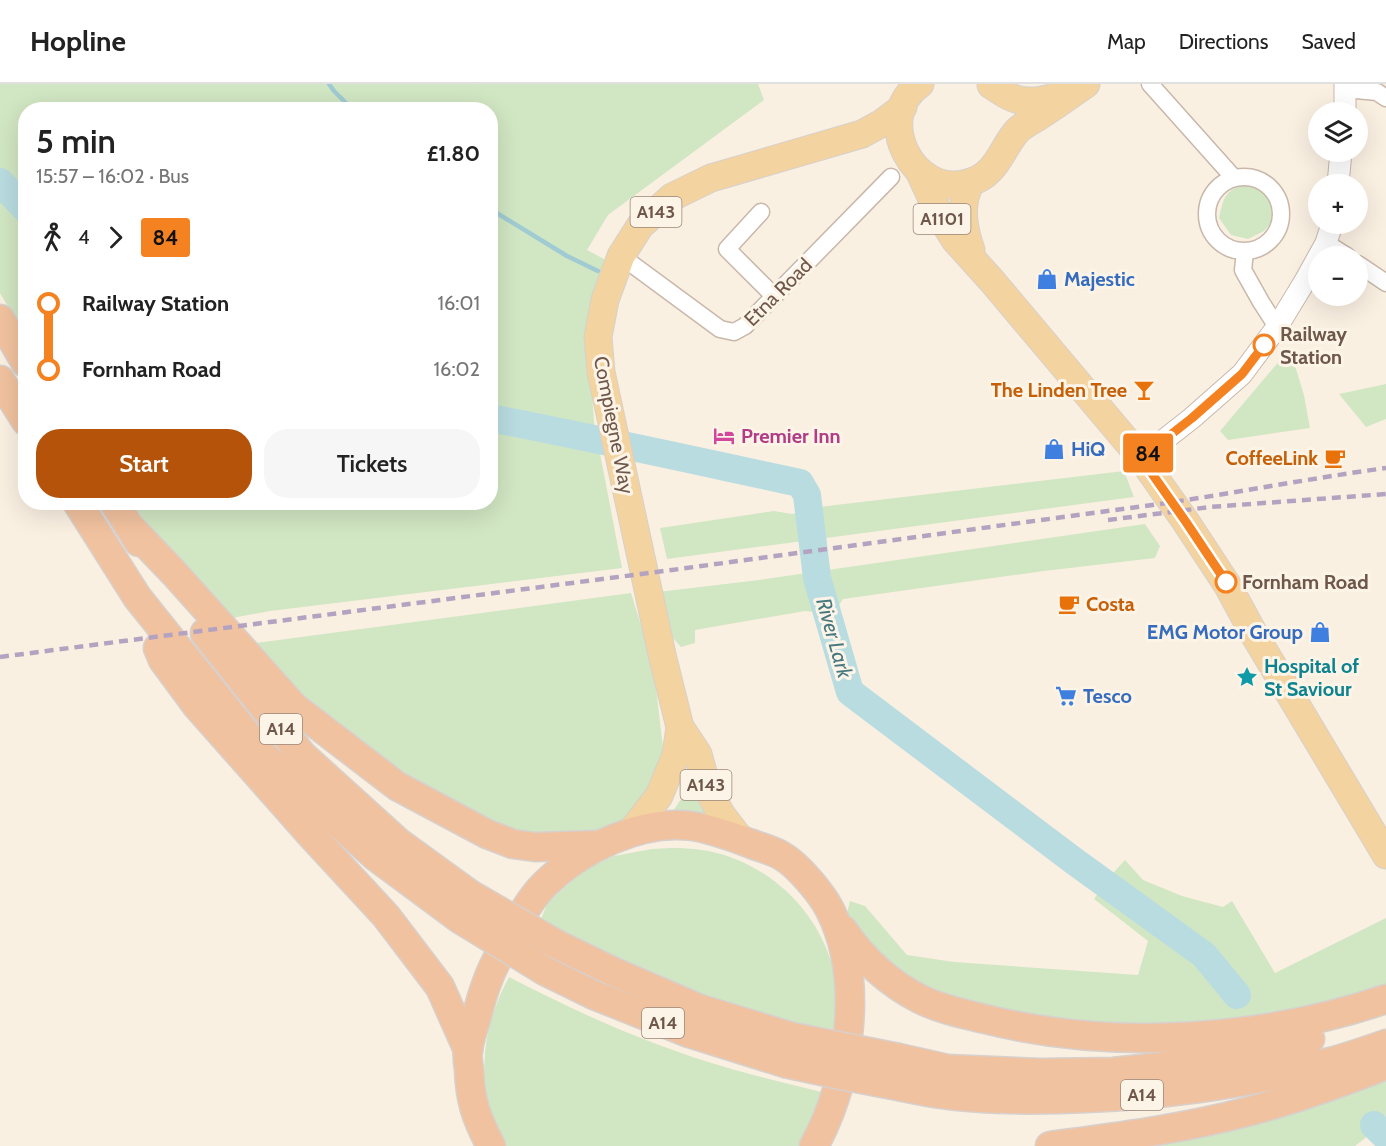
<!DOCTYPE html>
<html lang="en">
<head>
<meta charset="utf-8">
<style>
	:root { --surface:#fff; --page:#f6f6f6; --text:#222; --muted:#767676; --line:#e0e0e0; --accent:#b45309 }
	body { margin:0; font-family:Cabin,sans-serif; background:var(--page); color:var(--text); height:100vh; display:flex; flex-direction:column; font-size:22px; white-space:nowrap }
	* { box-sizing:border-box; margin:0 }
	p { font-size:20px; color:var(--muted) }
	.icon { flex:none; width:33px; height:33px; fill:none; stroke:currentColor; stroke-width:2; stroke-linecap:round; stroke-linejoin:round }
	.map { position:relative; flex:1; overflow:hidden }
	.sheet { position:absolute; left:18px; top:18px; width:480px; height:408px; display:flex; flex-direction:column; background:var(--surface); border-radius:24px; box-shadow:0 6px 24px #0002 }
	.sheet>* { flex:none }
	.badge { padding:0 12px; border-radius:4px; font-size:21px; line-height:39px }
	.controls { position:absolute; left:1308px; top:18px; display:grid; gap:12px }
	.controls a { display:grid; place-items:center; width:60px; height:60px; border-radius:50%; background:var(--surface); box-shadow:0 6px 24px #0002; font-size:30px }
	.map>.badge { position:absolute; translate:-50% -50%; box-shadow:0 0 0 3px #fff }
	.legs { display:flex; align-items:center; gap:9px; height:66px; padding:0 18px; font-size:20px }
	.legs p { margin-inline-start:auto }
	.summary { display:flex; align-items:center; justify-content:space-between; height:102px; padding:0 18px }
	h1 { font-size:33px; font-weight:600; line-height:45px }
	.action { display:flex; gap:12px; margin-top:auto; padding:12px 18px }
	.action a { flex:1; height:69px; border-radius:24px; background:var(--accent); color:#fff; font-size:24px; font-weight:600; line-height:69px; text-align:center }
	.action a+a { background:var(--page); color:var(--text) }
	ul { padding:0 18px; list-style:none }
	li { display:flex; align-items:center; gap:21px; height:66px; font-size:22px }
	li i { display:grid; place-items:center; width:9px; height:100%; margin:0 8px; background:currentColor }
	li i::after { content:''; width:15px; height:15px; margin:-8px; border:4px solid; border-radius:50%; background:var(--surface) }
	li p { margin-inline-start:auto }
	li:first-child i { background:linear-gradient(#0000 50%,currentColor 0) }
	li:last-child i { background:linear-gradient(currentColor 50%,#0000 0) }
	header { display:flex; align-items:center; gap:36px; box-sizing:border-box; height:84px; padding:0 30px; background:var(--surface); border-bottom:2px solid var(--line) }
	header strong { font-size:28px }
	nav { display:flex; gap:33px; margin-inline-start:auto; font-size:21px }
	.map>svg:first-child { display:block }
	.green { fill:#d1e6c3 }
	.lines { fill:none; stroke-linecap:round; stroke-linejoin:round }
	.stream { stroke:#a0cbd2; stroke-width:4.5 }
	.river { stroke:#b9dce1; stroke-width:28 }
	.minor-casing { stroke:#c9b8aa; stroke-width:19 }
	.tertiary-casing { stroke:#c9b8aa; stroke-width:23 }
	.primary-casing { stroke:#d7d0cd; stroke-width:29 }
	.trunk-casing { stroke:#d7d0cd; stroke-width:31 }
	.minor { stroke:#fff; stroke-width:16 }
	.tertiary { stroke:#fff; stroke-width:21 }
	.primary { stroke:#f3d3a0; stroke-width:27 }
	.trunk { stroke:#f1c29f; stroke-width:28 }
	.rail { stroke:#b3a3c1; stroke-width:4.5; stroke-dasharray:9 6; stroke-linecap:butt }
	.trunk-bridge-casing { stroke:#d7d0cd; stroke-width:31; stroke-linecap:butt }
	.trunk-bridge { stroke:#f1c29f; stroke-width:28 }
	.line-1-casing { stroke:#fff; stroke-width:14 }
	.line-1 { stroke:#f58220; stroke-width:9 }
	.stop-1-dot { fill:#fff; stroke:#f58220; stroke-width:3 }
	.labels { text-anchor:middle; stroke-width:6; stroke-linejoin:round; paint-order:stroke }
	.shield { fill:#fdf4e8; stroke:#9a867a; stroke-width:1.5 }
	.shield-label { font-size:18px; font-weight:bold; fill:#6f574b }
	.shop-label { font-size:20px; font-weight:bold; fill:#366cbe; stroke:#fdf4e8; text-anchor:start }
	.street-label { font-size:20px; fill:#6f574b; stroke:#fdf4e8 }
	.stop-label { font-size:20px; font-weight:bold; fill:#6f574b; stroke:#fdf4e8; text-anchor:start }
	.food-label { font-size:20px; font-weight:bold; fill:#c56008; stroke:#fdf4e8; text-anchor:end }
	.hotel-label { font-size:20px; font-weight:bold; fill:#b23c85; stroke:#fdf4e8; text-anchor:start }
	.culture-label { font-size:20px; font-weight:bold; fill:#0d838f; stroke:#fdf4e8; text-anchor:start }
	.water-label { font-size:21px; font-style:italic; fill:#477880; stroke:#fdf4e8 }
</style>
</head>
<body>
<header>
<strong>Hopline</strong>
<nav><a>Map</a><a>Directions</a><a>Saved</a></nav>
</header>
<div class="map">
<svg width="1386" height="1062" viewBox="0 0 1386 1062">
	<rect width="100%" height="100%" fill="#faf0e2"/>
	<g class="green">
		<polygon points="0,0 758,0 764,16 608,131 587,166 608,177 588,253 594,338 622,484 270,527 227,535 178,484 132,419 490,418 490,26 26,26 25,251 0,209"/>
		<path d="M 1246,100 C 1269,108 1273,111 1274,136 L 1264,147 L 1248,155 L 1231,151 L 1219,134 C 1224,113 1224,107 1246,100 Z"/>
		<polygon points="1286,269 1296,285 1304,311 1310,344 1228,356 1220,347"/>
		<polygon points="1386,300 1386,335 1366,343 1339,310"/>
		<polygon points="1124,387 1134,413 667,475 660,444 774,427 792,430 819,423"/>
		<polygon points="1145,440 1160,462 1155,474 1044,487 843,515 833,530 805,527 695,546 695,559 681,563 663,543 658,508 759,496"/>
		<polygon points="631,509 653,580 663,663 663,686 627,737 587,749 540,754 508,747 396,690 296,610 256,559"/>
		<polygon points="691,686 714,740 673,727 685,709"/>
		<path d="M 672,764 C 692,764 711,766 730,773 C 783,792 823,837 835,892 C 838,910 837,928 837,946 L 755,931 L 604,874 L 541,835 L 548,818 L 585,785 L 614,772 L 652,765 Z"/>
		<polygon points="1125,776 1143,796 1182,812 1223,823 1232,817 1275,889 1386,834 1386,901 1378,905 1318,923 1223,942 1047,940 913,904 846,833 850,817 865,822 907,871 954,878 1138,891 1148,857 1094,815 1113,789"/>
		<path d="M 509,893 C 554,916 599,938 646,956 C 704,979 765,995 826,1009 L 807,1062 L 505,1062 C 475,1004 479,949 509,893 Z"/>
		<polygon points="1386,995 1386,1038 1355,1062 1150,1062"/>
	</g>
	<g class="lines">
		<g class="stream">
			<polyline points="329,0 334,7 353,26"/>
			<polyline points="490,125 567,172 598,187"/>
		</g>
		<g class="river">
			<polyline points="0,98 26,125"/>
			<path d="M 490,334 C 594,354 697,377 800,399 L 807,411 L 817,494 L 850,608 L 1074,777 L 1204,871 L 1237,911"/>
			<polyline points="1374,1041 1386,1053"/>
		</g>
		<defs>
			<g id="minor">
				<polyline points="1150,0 1234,94"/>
				<polyline points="1345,5 1377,8 1386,14"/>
				<circle cx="1244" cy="130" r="37"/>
				<polyline points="761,128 727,165 774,212"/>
				<polyline points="1326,159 1347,172"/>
				<polyline points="1245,168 1243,186 1261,218 1277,243"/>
				<polyline points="621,172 720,245 734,248 745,242 891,93"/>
				<polyline points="1358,180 1386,199"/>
			</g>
			<g id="tertiary">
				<polyline points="1345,28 1345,0"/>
				<polyline points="1338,100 1341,68"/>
				<polyline points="1141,374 1192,334 1242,290 1277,243 1305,197 1326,159 1332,140"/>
			</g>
			<g id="primary">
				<path d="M 920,0 C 872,33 913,115 968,99 C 997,91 1000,67 1017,47 C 1024,40 1036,35 1044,29 C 1058,20 1072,10 1086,0"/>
				<path d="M 991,1 C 999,6 1007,13 1016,15 C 1031,20 1048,15 1063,11"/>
				<polyline points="919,87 940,132 955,156 992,197 1141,374 1186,438 1228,502 1255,552 1386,771"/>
				<path d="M 971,166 C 963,143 959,120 971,98"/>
				<polyline points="631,748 659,712 676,671 680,643"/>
				<polyline points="741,756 721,730 707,703 698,670 680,643 663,575 601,288 598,253 605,216 621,172 640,142 672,113 711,94 862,50 882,39 903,23"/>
			</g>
			<g id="trunk">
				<polyline points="0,235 26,279"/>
				<polyline points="0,296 26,337"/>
				<polyline points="77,418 137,513 264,672 375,772 460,835"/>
				<polyline points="114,418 139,458"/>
				<polyline points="129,442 174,489 294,623 397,702 487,750 513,760 535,763 597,761"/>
				<polyline points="205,549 302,671 398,758 471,811"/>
				<polyline points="158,564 163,576 197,622 312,752 386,832 440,903 468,966"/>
				<path d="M 843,846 C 862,874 889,899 920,915 C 940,925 964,930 985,935 C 1113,967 1262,957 1386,915"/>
				<polyline points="556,860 614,888 700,925 792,953"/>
				<polyline points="545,887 594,911 689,949 785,979"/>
				<polyline points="899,974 948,985 1040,989 1113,988 1178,981 1244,970 1310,955"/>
				<path d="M 893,1001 C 909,1004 926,1008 942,1010 C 981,1016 1021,1016 1060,1015 C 1152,1013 1245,1001 1334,977 C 1351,972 1369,966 1386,960"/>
				<path d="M 491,1062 C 476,1034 470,1016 469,985 C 468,979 467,972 468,967 C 469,955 474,943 477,931 C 482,911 488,891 499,872 C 513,848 525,820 545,800 C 581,765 641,735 692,742 C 712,745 730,752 749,759 C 759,763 772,766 782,772 C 798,781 822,810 830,826 C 865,895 850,996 814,1062"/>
				<path d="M 1050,1062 C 1116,1053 1182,1045 1246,1028 C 1294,1016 1340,999 1386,981"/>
			</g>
		</defs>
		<use href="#minor" class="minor-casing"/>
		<use href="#tertiary" class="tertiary-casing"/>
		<use href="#primary" class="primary-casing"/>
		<use href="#trunk" class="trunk-casing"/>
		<use href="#minor" class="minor"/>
		<use href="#tertiary" class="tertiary"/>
		<use href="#primary" class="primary"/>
		<use href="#trunk" class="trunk"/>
		<g class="rail">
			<polyline points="1108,436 1210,423 1386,410"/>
			<path d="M 0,573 L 672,486 L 1145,422 C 1226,411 1305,395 1386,384"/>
		</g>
		<defs>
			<g id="trunk-bridge">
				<polyline points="471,811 556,860"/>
				<polyline points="460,835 545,887"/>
				<polyline points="792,953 899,974"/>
				<polyline points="785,979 836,990 893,1001"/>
			</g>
		</defs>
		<use href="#trunk-bridge" class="trunk-bridge-casing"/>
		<use href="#trunk-bridge" class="trunk-bridge"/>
	</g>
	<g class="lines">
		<defs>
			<polyline id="line-1" points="1226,498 1186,438 1141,374 1192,334 1242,290 1264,261"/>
		</defs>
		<use href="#line-1" class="line-1-casing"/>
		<use href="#line-1" class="line-1"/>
	</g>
	<defs>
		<symbol id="shop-bare" viewBox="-9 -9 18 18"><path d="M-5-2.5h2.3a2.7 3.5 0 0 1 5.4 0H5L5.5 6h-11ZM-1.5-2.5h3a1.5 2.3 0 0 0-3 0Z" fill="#3f7fe0" stroke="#fdf4e8" stroke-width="2.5" paint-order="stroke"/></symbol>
		<symbol id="bar-bare" viewBox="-9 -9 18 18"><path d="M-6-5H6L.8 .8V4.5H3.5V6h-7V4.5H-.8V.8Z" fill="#e8710a" stroke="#fdf4e8" stroke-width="2.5" paint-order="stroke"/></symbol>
		<symbol id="hotel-bare" viewBox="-9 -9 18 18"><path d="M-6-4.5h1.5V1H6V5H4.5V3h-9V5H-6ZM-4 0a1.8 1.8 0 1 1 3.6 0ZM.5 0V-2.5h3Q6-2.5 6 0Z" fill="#d1479c" stroke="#fdf4e8" stroke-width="2.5" paint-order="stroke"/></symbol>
		<symbol id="cafe-bare" viewBox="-9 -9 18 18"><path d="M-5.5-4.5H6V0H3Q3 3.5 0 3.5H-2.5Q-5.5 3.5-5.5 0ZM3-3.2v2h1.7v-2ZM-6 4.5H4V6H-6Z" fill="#e8710a" stroke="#fdf4e8" stroke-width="2.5" paint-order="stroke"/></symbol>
		<symbol id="sight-bare" viewBox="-9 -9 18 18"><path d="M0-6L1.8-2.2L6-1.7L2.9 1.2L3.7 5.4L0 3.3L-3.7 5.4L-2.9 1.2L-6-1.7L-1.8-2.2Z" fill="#0f9aa8" stroke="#fdf4e8" stroke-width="2.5" paint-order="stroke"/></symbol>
		<symbol id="supermarket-bare" viewBox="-9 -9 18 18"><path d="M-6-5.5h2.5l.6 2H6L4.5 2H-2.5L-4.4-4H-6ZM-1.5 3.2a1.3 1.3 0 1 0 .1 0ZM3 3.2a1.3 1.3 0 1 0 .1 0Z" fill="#3f7fe0" stroke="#fdf4e8" stroke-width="2.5" paint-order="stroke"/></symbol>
	</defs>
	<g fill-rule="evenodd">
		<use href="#shop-bare" x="1032" y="180" width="30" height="30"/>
		<use href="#bar-bare" x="1129" y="291" width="30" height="30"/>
		<use href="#hotel-bare" x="709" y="337" width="30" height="30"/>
		<use href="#shop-bare" x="1039" y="350" width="30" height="30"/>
		<use href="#cafe-bare" x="1320" y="359" width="30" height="30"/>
		<use href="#cafe-bare" x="1054" y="505" width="30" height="30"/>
		<use href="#shop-bare" x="1305" y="533" width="30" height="30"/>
		<use href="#sight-bare" x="1232" y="578" width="30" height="30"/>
		<use href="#supermarket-bare" x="1051" y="597" width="30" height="30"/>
	</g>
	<g class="stop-1-dot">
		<circle cx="1264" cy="261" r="10"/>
		<circle cx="1226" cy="498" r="10"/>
	</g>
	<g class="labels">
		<g class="shield">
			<rect x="630.5" y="113" width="51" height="30" rx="4.5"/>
			<rect x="913.5" y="120" width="57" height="30" rx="4.5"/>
			<rect x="260" y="630" width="42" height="30" rx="4.5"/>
			<rect x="680.5" y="686" width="51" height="30" rx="4.5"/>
			<rect x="642" y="924" width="42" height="30" rx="4.5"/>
			<rect x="1121" y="996" width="42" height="30" rx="4.5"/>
		</g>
		<g class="shield-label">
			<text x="656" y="134">A143</text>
			<text x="942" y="141">A1101</text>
			<text x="281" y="651">A14</text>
			<text x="706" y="707">A143</text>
			<text x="663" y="945">A14</text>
			<text x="1142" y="1017">A14</text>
		</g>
		<g class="shop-label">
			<text x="1064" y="202">Majestic</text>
			<text x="1071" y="372">HiQ</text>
			<text x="1303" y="555" text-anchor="end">EMG Motor Group</text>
			<text x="1083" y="619">Tesco</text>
		</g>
		<g class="street-label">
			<text transform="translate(778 208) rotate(-45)" y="7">Etna Road</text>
			<text transform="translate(614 341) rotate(79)" y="7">Compiegne Way</text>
		</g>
		<g class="stop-label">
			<text x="1280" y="257">Railway<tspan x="1280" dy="23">Station</tspan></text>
			<text x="1242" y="505">Fornham Road</text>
		</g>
		<g class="food-label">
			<text x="1127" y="313">The Linden Tree</text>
			<text x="1318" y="381">CoffeeLink</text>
			<text x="1086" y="527" text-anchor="start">Costa</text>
		</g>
		<g class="hotel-label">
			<text x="741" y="359">Premier Inn</text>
		</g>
		<g class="culture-label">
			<text x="1264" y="589">Hospital of<tspan x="1264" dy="23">St Saviour</tspan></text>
		</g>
		<g class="water-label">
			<text transform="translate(834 554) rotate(74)" y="7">River Lark</text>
		</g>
	</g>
</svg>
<div class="controls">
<a><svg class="icon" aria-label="layers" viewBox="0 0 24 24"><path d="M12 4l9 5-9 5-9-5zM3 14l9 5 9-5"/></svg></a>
<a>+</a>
<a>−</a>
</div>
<b class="badge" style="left:1148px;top:369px;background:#f58220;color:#111">84</b>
<section class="sheet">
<div class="summary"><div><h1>5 min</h1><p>15:57 – 16:02 · Bus</p></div><b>£1.80</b></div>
<div class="legs"><svg class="icon" aria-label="walk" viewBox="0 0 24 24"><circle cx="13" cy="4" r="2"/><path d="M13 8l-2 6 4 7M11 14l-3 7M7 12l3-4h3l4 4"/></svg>4<svg class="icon" aria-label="forward" viewBox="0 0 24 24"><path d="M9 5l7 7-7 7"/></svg><b class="badge" style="background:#f58220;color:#111">84</b></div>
<ul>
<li><i style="color:#f58220"></i><b>Railway Station</b><p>16:01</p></li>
<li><i style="color:#f58220"></i><b>Fornham Road</b><p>16:02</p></li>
</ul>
<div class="action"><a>Start</a><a>Tickets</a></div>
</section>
</div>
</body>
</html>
